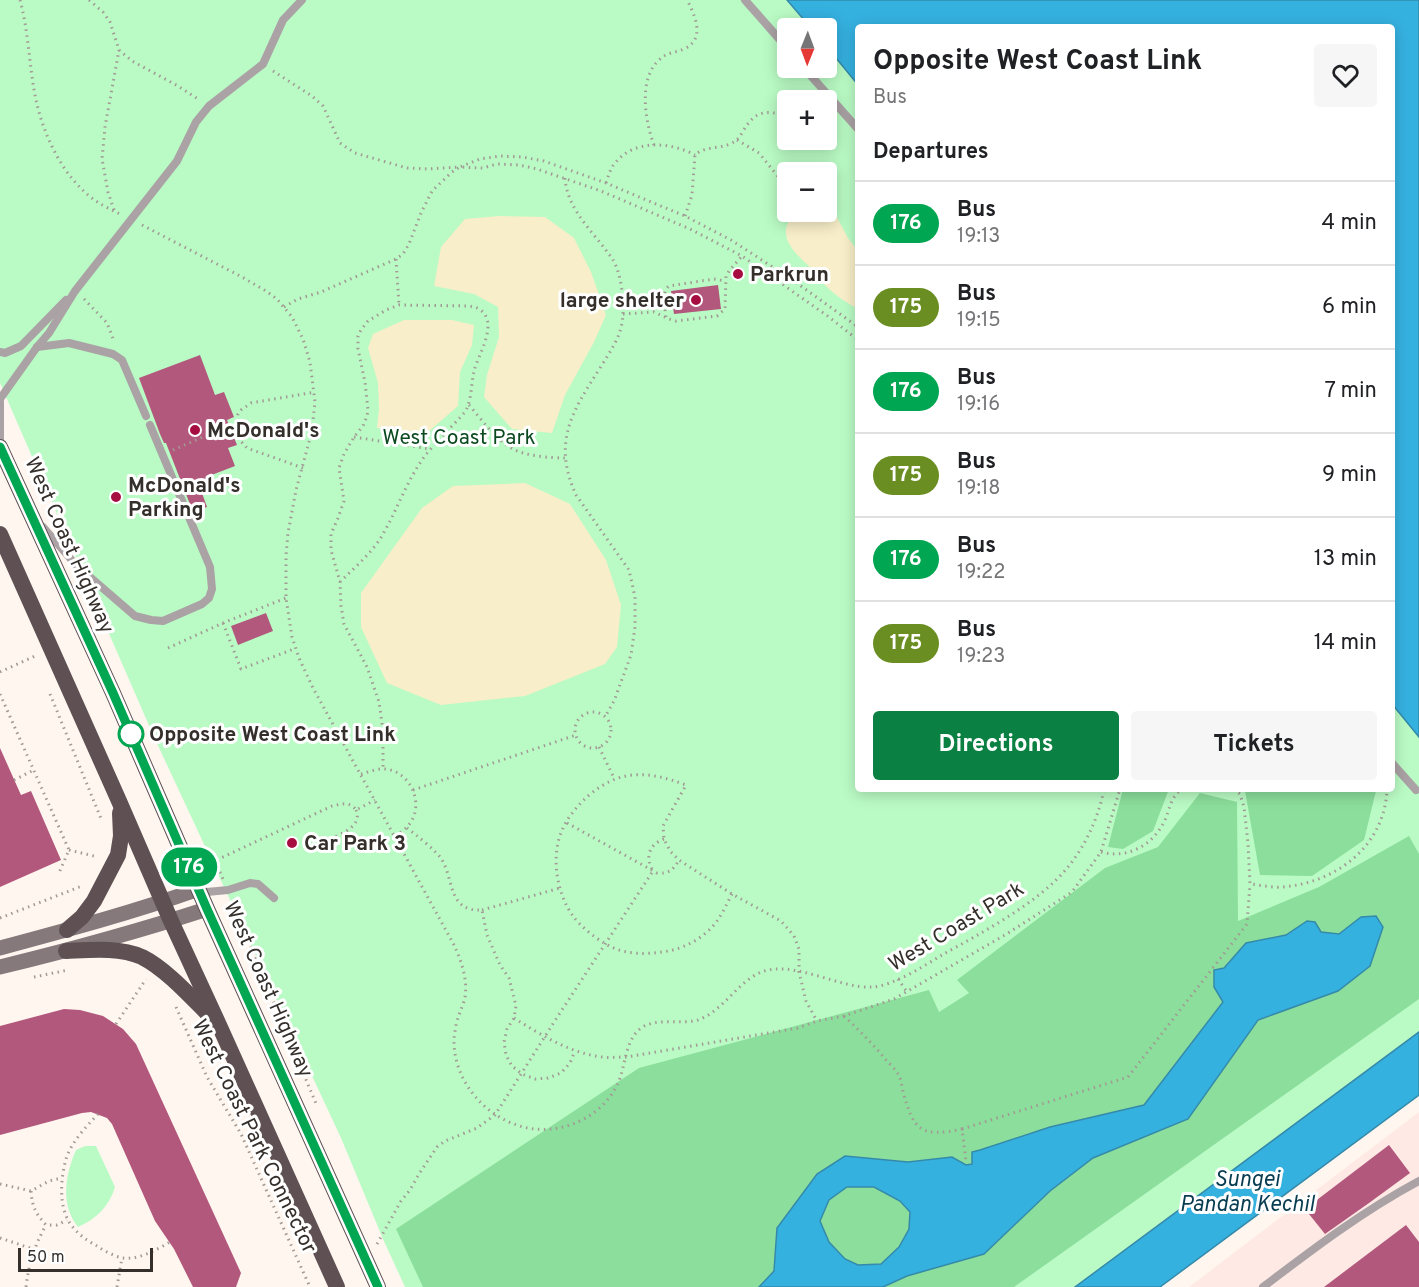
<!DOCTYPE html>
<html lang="en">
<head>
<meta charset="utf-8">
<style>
	:root { --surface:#fff; --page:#f6f6f6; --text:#202124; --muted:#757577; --line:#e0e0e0; --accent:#0b8043 }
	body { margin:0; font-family:Overpass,sans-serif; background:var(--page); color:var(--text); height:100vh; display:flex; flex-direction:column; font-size:22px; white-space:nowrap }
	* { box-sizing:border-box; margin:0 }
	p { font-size:20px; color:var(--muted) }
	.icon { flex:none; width:33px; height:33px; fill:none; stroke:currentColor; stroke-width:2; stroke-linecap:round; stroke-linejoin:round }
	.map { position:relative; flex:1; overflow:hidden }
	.details { position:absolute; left:855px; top:24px; width:540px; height:768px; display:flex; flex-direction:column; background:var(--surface); border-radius:6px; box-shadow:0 3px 15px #0003 }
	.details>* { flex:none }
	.badge { padding:0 12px; border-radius:20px; font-size:21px; line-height:39px }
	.needle { width:39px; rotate:181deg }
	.controls { position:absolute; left:777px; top:18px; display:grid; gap:12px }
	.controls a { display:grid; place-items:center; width:60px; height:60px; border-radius:6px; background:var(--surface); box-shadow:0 3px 15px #0003; font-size:30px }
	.scale { position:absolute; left:18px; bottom:15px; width:135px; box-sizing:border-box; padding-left:6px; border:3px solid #352f2b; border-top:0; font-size:16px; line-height:21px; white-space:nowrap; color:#352f2b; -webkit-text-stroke:4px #fff; paint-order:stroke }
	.map>.badge { position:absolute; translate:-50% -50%; box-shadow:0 0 0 3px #fff }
	h2 { padding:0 18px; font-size:22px; line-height:54px }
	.round { display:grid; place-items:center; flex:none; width:63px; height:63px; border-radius:6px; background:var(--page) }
	.head { display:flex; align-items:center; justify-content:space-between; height:102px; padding:0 18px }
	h1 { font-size:28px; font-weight:700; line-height:45px }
	.cta { display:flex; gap:12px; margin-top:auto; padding:12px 18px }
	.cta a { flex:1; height:69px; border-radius:6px; background:var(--accent); color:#fff; font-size:24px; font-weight:700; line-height:69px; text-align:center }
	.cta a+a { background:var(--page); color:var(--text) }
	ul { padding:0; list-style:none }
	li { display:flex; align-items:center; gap:18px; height:84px; padding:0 18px; border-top:2px solid var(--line) }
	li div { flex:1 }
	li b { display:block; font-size:22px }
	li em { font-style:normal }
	li .badge { min-width:66px; font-weight:700; text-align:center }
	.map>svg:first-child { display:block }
	.industrial { fill:#fee9e4 }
	.green { fill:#bafbc5; fill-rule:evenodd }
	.forest { fill:#8bde9b }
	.sand { fill:#f8eec9 }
	.water { fill:#35b1e0; stroke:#358aaa; stroke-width:1.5; fill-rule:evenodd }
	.building { fill:#b3587d }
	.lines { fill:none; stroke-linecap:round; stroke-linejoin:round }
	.path { stroke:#a29a94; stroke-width:3; stroke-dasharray:1.5 4.5; stroke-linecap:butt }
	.service { stroke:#aaa2a4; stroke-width:8 }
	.secondary { stroke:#85797b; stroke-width:15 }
	.trunk { stroke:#5e5053; stroke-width:16 }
	.line-casing { stroke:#fff; stroke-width:14 }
	.line { stroke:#00a651; stroke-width:9 }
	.poi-dot { fill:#a60d40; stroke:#fff; stroke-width:2 }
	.stop-dot { fill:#fff; stroke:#00a651; stroke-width:3 }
	.labels { text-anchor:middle; stroke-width:6; stroke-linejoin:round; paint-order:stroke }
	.poi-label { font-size:21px; font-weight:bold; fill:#352f2b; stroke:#fff; text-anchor:start }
	.park-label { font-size:21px; fill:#0b491f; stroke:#fff }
	.street-label { font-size:21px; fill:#352f2b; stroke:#fff }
	.stop-label { font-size:21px; font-weight:bold; fill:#352f2b; stroke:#fff; text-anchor:start }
	.water-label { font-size:22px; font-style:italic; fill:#083d51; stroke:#fff }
</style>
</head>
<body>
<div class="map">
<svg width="1419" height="1287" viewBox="0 0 1419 1287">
	<rect width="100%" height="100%" fill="#fff6ef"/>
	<polygon class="industrial" points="1419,1112 1419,1287 1189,1287"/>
	<g class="green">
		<path d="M 0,0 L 787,0 L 811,28 L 788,28 L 788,68 L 826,68 L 827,47 L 858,85 L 858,789 L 1392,789 L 1392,704 L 1419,737 L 1419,1032 L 1075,1287 L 405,1287 L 383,1239 L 341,1138 L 154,737 L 0,383 ZM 788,100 L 826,100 L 826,140 L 788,140 ZM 788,172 L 826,172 L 826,212 L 788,212 Z"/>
		<path d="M 85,1146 L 96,1146 L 115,1187 C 109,1207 96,1219 78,1227 C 60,1205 65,1175 76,1150 Z"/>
	</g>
	<g class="forest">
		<polygon points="1123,789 1169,789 1153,831 1123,849 1108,847"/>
		<polygon points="1243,789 1374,789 1376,791 1364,840 1312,876 1260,875 1245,791"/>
		<polygon points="1200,793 1237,802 1238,921 1319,887 1409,836 1419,854 1419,999 1014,1287 883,1287 907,1276 984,1254 1050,1191 1093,1158 1188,1119 1258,1020 1338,991 1361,917 1339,934 1321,932 1307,921 1286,935 1246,943 1223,968 1214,987 1224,1002 1144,1105 1050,1127 972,1164 966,1165 952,1157 908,1162 845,1156 778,1228 774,1271 759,1287 423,1287 396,1229 639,1068 929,990 939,1012 969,993 957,980 1105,868 1158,847"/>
		<polygon points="847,1187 874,1187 900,1201 910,1212 909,1229 898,1248 881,1264 858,1265 845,1259 829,1242 819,1221 829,1200"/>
	</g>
	<g class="sand">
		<path d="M 827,208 L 835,214 L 848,238 L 858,251 L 858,309 C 845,302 832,293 821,281 C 817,277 814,271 810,267 C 798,256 778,239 789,221 C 790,218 795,213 799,212 C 805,210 819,212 826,212 Z"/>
		<polygon points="499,216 545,217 574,238 591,272 606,315 594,342 565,395 552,433 512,429 484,397 487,375 499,337 498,307 474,294 434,286 441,247 465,219"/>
		<polygon points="404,320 452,320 474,325 472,345 460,372 458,406 427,433 377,428 379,409 378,383 368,348 373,334"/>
		<polygon points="525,483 570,504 606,560 621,605 617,647 605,664 525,696 441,705 387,683 361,627 361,593 422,508 453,486"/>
	</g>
	<g class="water">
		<polygon points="787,0 1419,0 1419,737 1392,704 1392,27 858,27 858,85 827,47 826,28 811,28"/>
		<path d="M 1376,916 L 1383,927 L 1370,966 L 1338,991 L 1258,1020 L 1188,1119 L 1093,1158 L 1050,1191 L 984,1254 L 907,1276 L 883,1287 L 759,1287 L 774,1271 L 777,1228 L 817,1174 L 845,1156 L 908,1162 L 952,1157 L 966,1165 L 972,1164 L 972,1152 L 980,1150 L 1050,1127 L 1144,1105 L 1223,1002 L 1214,987 L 1214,970 L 1224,968 L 1246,943 L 1286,935 L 1307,921 L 1315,922 L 1321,932 L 1339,934 L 1361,917 ZM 847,1187 L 874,1187 L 900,1201 L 910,1212 L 909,1229 L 899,1247 L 881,1264 L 858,1265 L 845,1259 L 829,1242 L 820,1221 L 829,1200 Z"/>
		<polygon points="1419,1032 1419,1095 1160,1287 1075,1287"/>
	</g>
	<g class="building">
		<polygon points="718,285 721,309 674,314 671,291"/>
		<polygon points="200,355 215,395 224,392 234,417 227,420 237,445 228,448 235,466 209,476 209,478 198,482 207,507 193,512 166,443 164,443 160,434 139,378"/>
		<polygon points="266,613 273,631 238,645 231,626"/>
		<polygon points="0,748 21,795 31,791 61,860 0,887"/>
		<polygon points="64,1009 80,1010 103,1016 123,1029 136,1044 241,1273 236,1287 193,1287 174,1249 155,1221 112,1124 107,1118 91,1112 82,1113 0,1135 0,1026"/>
		<polygon points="1389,1145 1410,1173 1369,1203 1325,1234 1305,1209"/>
		<polygon points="1406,1225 1419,1242 1419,1287 1324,1287"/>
	</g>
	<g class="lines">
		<g class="path">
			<path d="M 20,0 C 29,33 29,67 36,100 C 44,137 64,179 96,201 C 103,206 112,210 120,214"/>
			<polyline points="89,0 103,12 110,22 119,50 132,61 178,86 198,99"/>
			<polyline points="273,71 312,96 323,106 340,143 355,153 407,168 428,169 460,167 480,159 500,156 522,157 544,161 606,183 644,199 685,216 731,240 794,281 858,327"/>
			<polyline points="737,140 759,153 788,189"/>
			<path d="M 654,145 C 645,121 638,79 659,60 C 667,52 675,53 684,49 C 706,39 695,15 687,0"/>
			<path d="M 565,178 C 567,211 596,234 613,260 C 622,275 625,306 622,323 C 619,340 609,353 600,368 C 572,412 552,442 576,495 L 629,570 L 635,597 L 635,627 L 631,655 L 614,701 L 605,717"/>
			<path d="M 606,183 C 609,175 610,168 616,162 C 635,139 671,142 695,155"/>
			<polyline points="114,210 108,192 102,159 105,127 119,50"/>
			<path d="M 685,216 L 692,195 L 695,155 C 705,146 718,149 730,144 C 737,141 740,137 743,131 C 756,110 765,110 788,116"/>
			<path d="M 142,225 L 242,277 L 266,291 L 277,299 L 292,317 L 303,339 L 310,362 L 315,402 L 312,431 L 296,490 L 288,533 L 286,556 L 286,598 L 292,637 L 299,658 L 313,688 L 454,945 C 461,960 468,980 465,997 C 464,1003 461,1009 459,1015 C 456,1022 455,1031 454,1039 C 453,1076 479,1111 514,1124 C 552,1139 599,1122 617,1085 C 626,1068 624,1041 641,1028 C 657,1017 680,1025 698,1020 C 723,1011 736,984 759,973 C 791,958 839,989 872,987 C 893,986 924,966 942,955 C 981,933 1039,903 1068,867 C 1086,845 1099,816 1104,789"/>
			<polyline points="396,259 399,305"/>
			<polyline points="794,281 809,267"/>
			<polyline points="84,299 107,323 114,341"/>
			<polyline points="284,307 298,299 321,292 396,259 403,254 409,244 421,213 432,191 452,172 460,167 483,168 497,164 519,165 537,169 601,191 690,229 742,256 829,317 858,340"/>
			<polyline points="623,314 654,312 669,319 676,321 717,316 725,309 726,276 729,271 742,256"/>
			<path d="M 666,317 C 665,307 661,293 669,286 L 714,279 L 725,281"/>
			<path d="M 469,405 C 482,420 496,440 513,449 C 526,456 550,458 565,458"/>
			<polyline points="354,437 430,449"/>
			<polyline points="173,450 212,433 235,427"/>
			<polyline points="303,468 247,448 238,438 236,422 238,414 241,410 251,403 315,392"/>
			<path d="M 340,582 C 355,567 373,552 383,534 C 397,510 406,483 422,460 C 434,443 451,428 465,412 C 472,400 471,384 474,371 C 478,355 500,322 479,309 C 476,307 473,307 470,306 L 399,305 L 386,310 L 368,321 L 361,330 L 358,336 L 358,349 L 365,382 L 368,410 L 367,416 L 363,426 L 354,437 L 344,454 L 339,468 L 344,501 L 338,518 L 331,534 L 331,550 L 340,582 L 341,606 L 344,624 L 367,667 L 379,702 L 383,730 L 383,768"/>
			<polyline points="223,623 241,669 294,649"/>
			<polyline points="168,648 223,623 286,598"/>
			<polyline points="0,672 35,656"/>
			<polyline points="0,694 69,850 59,873"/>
			<polyline points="50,694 102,821"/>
			<circle cx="593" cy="730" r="18"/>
			<polyline points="599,747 614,778"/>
			<path d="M 361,774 C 369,772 378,768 385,769 C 409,771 423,800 412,820 C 408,828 401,832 394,837"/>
			<polyline points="14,780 34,770"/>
			<path d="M 1234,789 L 1240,794 L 1244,807 L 1248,843 L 1250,884 C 1261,885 1272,888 1282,887 C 1336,883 1385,846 1387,789"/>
			<polyline points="413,790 576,735"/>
			<path d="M 567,823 L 657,873 C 669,874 673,870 679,860"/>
			<path d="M 407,828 C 415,834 438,852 442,860 C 454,880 448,912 482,910 L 487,935 L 500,965 L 509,978 L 516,1006 L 514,1018 L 507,1029 L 504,1042 L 506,1055 L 512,1066 L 522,1074 L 535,1079 L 548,1078 L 561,1073 L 570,1063 L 575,1051"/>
			<path d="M 319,843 C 333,837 364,829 356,810"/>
			<polyline points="69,850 98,857"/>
			<path d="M 1101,852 C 1127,859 1152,846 1164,822 C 1170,810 1170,797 1182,789"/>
			<polyline points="215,861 223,879"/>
			<path d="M 206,865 L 332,806 C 341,804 350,801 356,810 L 375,800"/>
			<path d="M 652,869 C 645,856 650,844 664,839"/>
			<path d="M 732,894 C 725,907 719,922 707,932 C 694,943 679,950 662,952 C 643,955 621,954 604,943 C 594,937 580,926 573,916 C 557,894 551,858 561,833 C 566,819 577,806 588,796 C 621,768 648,771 686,785 L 663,826 L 664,839 L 670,851 L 679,860 L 732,894 L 781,921 L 794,936 L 799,949 L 799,972 L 806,1001 L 817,1021"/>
			<polyline points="232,902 317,1106"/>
			<polyline points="482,910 560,888"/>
			<polyline points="0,918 82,886"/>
			<polyline points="34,977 68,970"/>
			<polyline points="898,979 907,992"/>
			<polyline points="176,1007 207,1077 241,1134 310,1287"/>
			<path d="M 844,1016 C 859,1030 873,1044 886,1060 C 890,1064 895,1069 898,1074 C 901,1079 902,1086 903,1092 C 914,1130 920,1138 962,1129 L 966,1161"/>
			<path d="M 514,1018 C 541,1035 570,1053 602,1057 C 610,1058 618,1057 626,1057 L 798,1028 L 817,1021 L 844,1016 L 894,999 L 1005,935 L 1072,892 L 1101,852 L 1120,789"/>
			<polyline points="116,1024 146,979"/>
			<path d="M 98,1114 C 86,1127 72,1141 66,1159 C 61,1177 59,1201 67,1218 C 73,1231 86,1240 97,1246 C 104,1251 114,1256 122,1258 C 139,1260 156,1250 170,1242"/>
			<polyline points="962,1129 1128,1077 1247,924 1250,884"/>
			<polyline points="0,1184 31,1191 49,1181 62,1178"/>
			<path d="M 31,1191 C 32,1207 36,1214 46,1225 L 57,1225 L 67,1220"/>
			<polyline points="0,1238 33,1249"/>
			<polyline points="377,1244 401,1201 410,1190 419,1174 437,1147 445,1141 477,1128 495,1115 556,1019 653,871"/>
			<path d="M 26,1287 C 29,1263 34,1247 46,1225"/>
			<polyline points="117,1287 122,1258"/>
		</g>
		<g class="service">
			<polyline points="745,0 788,49"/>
			<polyline points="804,68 858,129"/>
			<polyline points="37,347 69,343 113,354 122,360 146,416"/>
			<polyline points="0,352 5,353 21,346 66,300"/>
			<polyline points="0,439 0,399 37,347 49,333 75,291 177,161 196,122 209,106 263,64 283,20 302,0"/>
			<polyline points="43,527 76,565 135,616 151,620 163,621 202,604 209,598 212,589 210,567 150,425"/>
			<polyline points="1392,763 1416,790"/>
			<polyline points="200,890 207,892 228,890 250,883 258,884 274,898"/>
			<path d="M 1263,1287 C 1313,1249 1363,1211 1419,1181"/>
		</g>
		<g class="secondary">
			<path d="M 0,948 C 67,930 134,912 199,889"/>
			<path d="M 0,967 C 70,950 139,931 207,909"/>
		</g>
		<g class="trunk">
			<polyline points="0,447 113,693 207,909 378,1287"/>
			<polyline points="0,534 119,801 171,921 219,1025 337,1287"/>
			<polyline points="67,930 82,917 94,901 118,855 121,836 120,813"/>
			<path d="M 66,951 C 90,950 119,947 142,957 C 166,969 191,997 210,1016"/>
		</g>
	</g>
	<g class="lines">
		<defs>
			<polyline id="line" points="0,447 113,693 207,909 378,1287"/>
		</defs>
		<use href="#line" class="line-casing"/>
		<use href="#line" class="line"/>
	</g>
	<g class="poi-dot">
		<circle cx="738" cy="274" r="6"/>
		<circle cx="696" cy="300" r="6"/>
		<circle cx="195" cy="430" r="6"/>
		<circle cx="116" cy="497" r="6"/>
		<circle cx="292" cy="843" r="6"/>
	</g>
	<circle class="stop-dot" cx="131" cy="734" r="12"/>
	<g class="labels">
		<g class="poi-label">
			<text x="750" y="281">Parkrun</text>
			<text x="684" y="307" text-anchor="end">large shelter</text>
			<text x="207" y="437">McDonald's</text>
			<text x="128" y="492">McDonald's<tspan x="128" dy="24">Parking</tspan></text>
			<text x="304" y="850">Car Park 3</text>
		</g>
		<g class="park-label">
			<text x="459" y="444">West Coast Park</text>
		</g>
		<g class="street-label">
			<text transform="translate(70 545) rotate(66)" y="7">West Coast Highway</text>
			<text transform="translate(956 926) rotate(-31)" y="7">West Coast Park</text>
			<text transform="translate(269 989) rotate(66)" y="7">West Coast Highway</text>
			<text transform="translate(255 1136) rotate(64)" y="7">West Coast Park Connector</text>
		</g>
		<g class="stop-label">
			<text x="149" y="741">Opposite West Coast Link</text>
		</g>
		<g class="water-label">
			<text x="1247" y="1186">Sungei<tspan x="1247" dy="25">Pandan Kechil</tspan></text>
		</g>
	</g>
</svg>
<div class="controls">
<a><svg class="needle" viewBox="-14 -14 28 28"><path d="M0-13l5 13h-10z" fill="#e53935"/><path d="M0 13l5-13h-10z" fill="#757577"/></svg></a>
<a>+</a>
<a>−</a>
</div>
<div class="scale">50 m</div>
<b class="badge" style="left:189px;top:867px;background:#00a651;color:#fff">176</b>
<section class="details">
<div class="head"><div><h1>Opposite West Coast Link</h1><p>Bus</p></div><a class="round"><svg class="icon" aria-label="heart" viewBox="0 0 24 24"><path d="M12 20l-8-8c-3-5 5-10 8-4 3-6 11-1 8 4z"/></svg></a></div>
<h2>Departures</h2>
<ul>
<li><span class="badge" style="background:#00a651;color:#fff">176</span><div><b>Bus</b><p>19:13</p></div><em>4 min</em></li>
<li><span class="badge" style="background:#6b8e23;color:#fff">175</span><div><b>Bus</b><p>19:15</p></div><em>6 min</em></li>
<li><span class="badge" style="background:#00a651;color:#fff">176</span><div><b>Bus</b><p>19:16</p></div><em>7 min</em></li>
<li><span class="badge" style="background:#6b8e23;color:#fff">175</span><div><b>Bus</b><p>19:18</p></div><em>9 min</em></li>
<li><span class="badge" style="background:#00a651;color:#fff">176</span><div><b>Bus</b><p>19:22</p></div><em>13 min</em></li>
<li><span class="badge" style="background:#6b8e23;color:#fff">175</span><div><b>Bus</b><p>19:23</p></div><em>14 min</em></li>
</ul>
<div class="cta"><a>Directions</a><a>Tickets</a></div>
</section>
</div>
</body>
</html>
